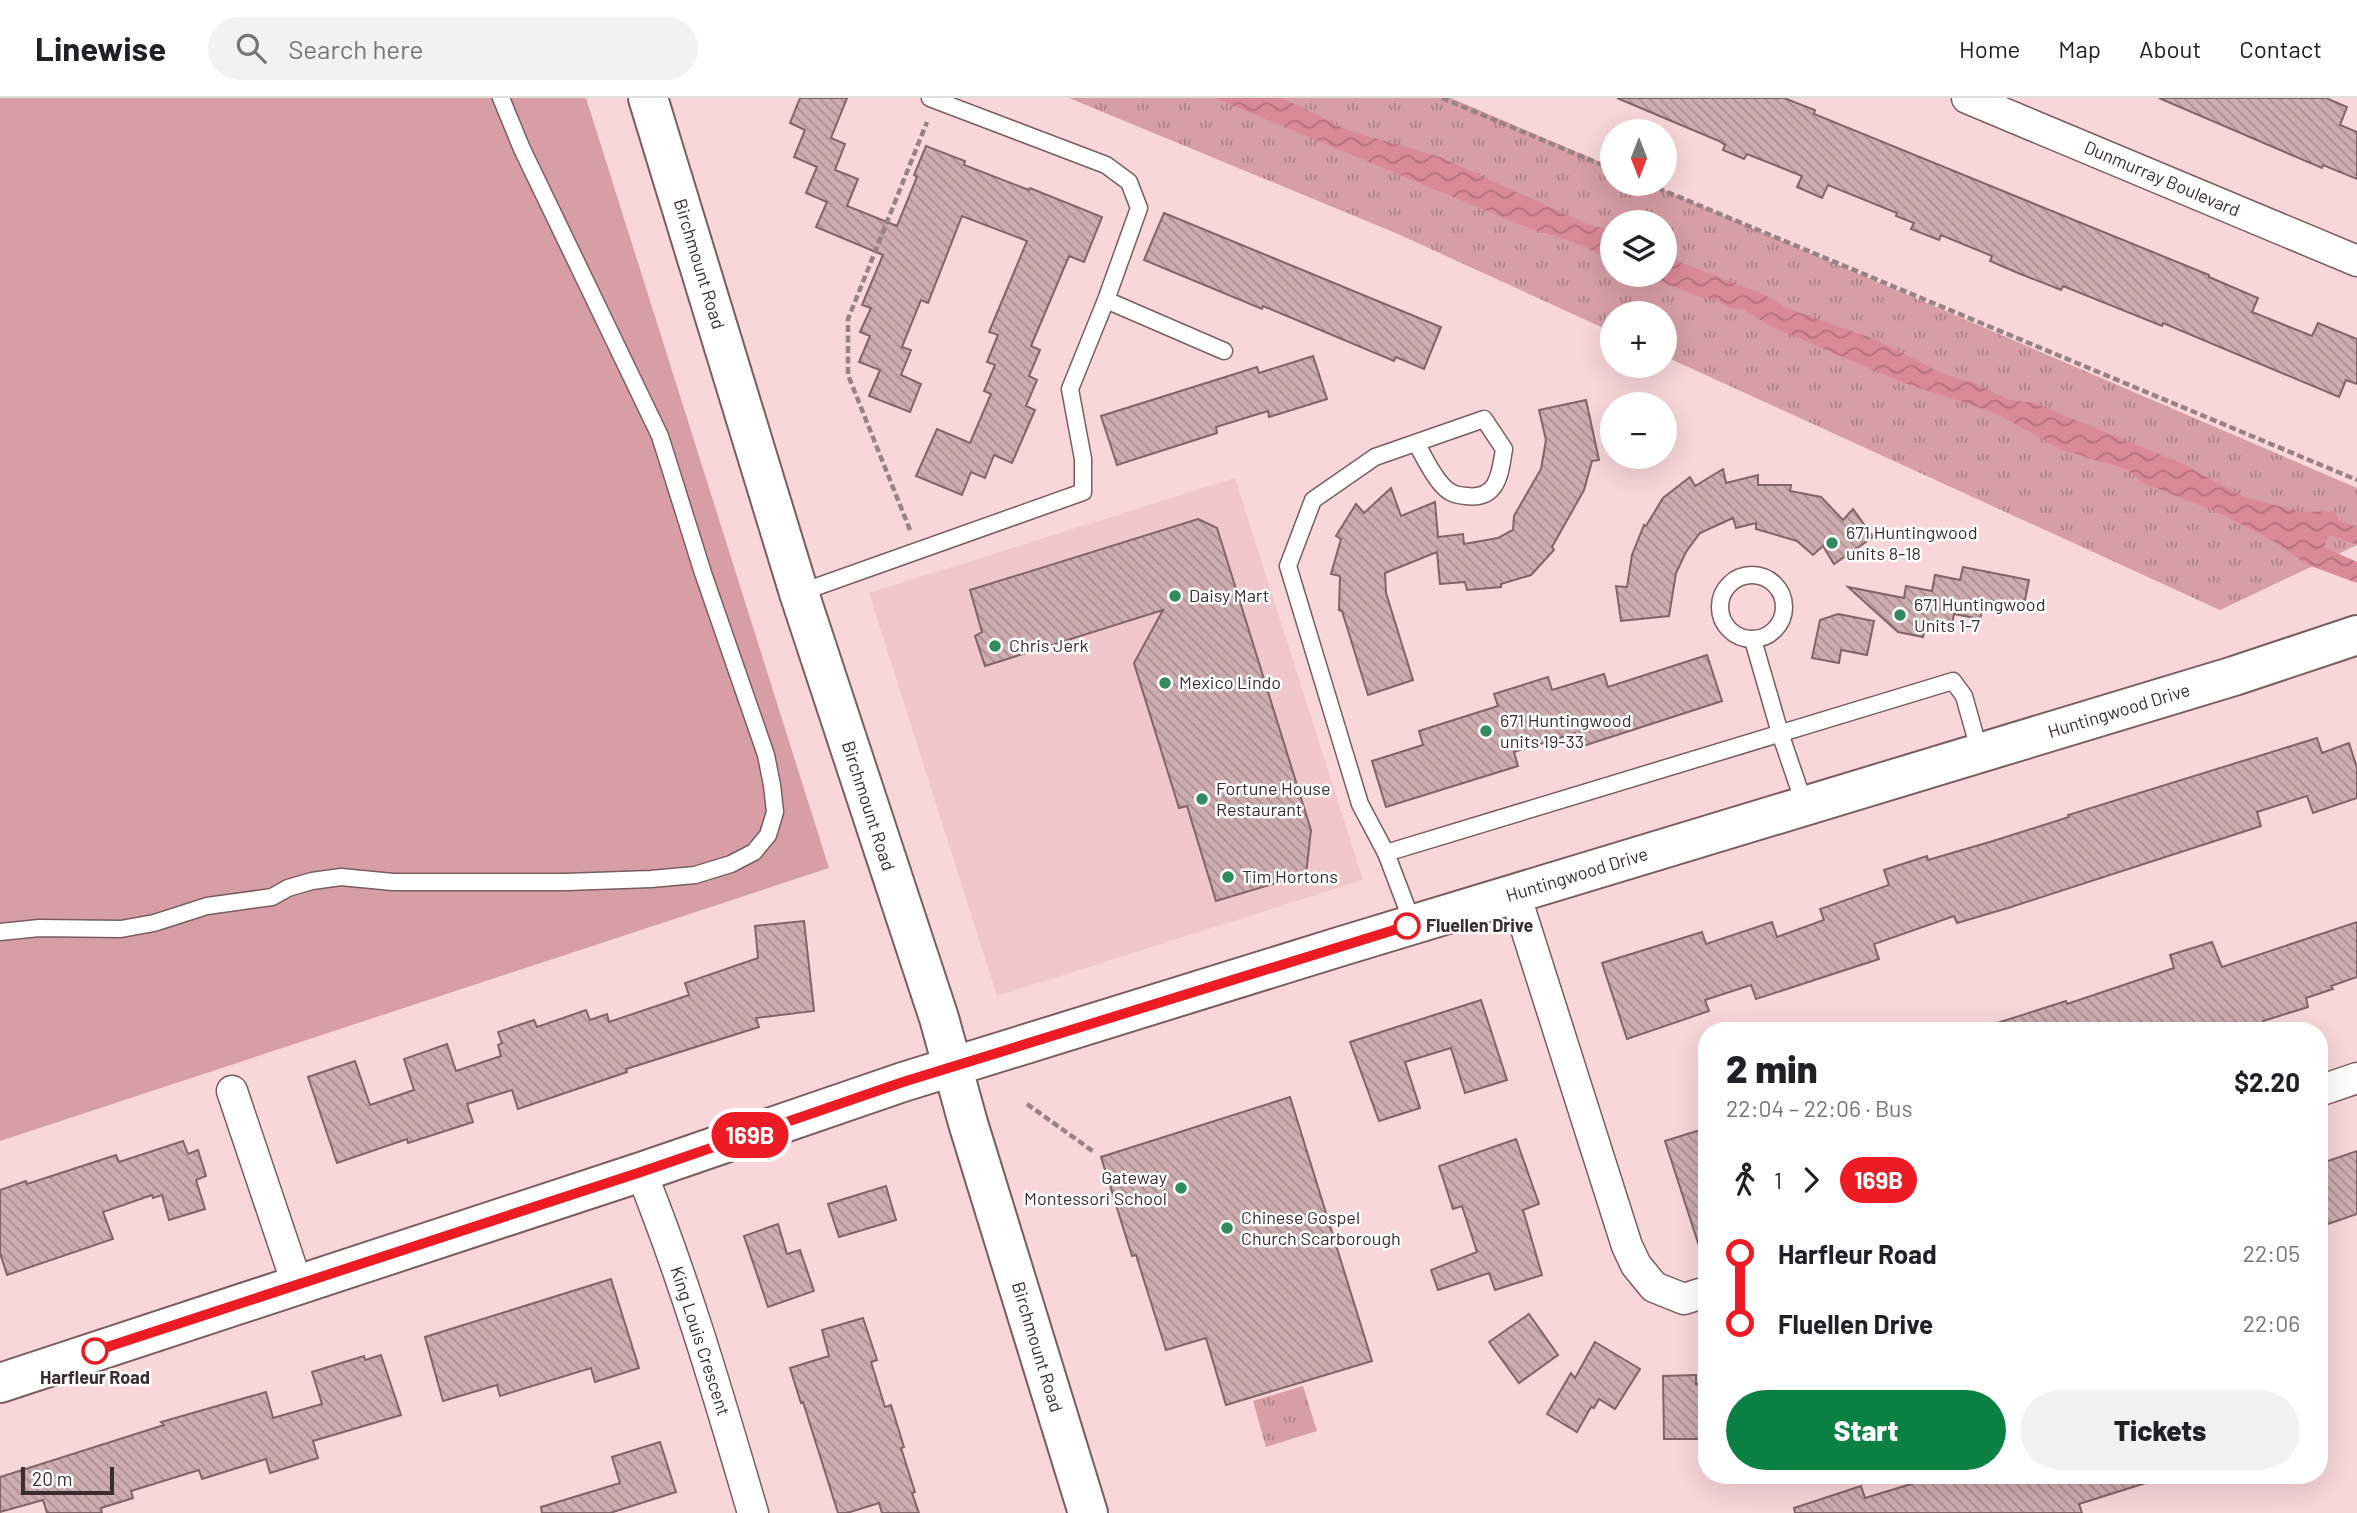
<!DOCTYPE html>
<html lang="en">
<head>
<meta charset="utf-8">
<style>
	:root { --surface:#fff; --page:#f2f2f2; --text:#202124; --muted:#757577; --line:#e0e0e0; --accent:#0b8043 }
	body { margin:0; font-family:Barlow,sans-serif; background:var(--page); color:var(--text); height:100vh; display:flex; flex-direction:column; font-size:26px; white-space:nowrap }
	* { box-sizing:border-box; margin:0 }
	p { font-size:23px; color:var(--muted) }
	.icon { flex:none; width:38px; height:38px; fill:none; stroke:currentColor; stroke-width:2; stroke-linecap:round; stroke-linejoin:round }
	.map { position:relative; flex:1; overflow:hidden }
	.drawer { position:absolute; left:1698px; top:924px; width:630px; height:462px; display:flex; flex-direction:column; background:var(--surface); border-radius:28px; box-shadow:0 7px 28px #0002 }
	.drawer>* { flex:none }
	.badge { padding:0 14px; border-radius:23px; font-size:24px; line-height:46px }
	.needle { width:46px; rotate:180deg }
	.fabs { position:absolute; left:1600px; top:21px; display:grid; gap:14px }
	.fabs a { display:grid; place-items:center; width:77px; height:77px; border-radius:50%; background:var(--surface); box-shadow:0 7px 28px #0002; font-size:35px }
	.scale { position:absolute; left:21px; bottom:18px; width:93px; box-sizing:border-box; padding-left:7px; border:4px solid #3a2d2f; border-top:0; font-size:19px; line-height:24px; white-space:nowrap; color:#3a2d2f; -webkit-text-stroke:5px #fff; paint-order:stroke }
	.map>.badge { position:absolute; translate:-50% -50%; box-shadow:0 0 0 4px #fff }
	.legs { display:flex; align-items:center; gap:10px; height:77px; padding:0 28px; font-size:23px }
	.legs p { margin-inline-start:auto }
	.headline { display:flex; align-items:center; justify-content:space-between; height:119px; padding:0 28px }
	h1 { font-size:38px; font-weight:800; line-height:52px }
	.button { display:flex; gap:14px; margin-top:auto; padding:14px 28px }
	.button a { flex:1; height:80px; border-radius:42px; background:var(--accent); color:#fff; font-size:28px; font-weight:800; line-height:80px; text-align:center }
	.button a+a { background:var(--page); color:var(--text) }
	ul { padding:0 28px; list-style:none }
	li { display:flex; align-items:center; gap:24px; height:70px; font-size:26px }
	li i { display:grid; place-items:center; width:10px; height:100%; margin:0 9px; background:currentColor }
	li i::after { content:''; width:18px; height:18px; margin:-9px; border:5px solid; border-radius:50%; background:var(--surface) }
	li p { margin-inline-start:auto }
	li:first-child i { background:linear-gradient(#0000 50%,currentColor 0) }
	li:last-child i { background:linear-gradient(currentColor 50%,#0000 0) }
	header { display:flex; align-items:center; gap:42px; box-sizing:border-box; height:98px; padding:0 35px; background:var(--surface); border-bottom:2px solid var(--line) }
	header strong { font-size:33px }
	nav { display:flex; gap:38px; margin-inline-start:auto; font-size:24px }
	.search { width:490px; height:63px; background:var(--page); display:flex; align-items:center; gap:18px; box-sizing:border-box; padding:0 24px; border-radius:38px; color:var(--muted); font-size:26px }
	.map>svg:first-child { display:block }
	.built { fill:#f0c7cc }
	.green { fill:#d79ea6 }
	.park { fill:url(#park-tufts); fill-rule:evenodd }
	.water { fill:url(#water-waves) }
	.building { fill:url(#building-back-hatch); stroke:#826468; stroke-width:2 }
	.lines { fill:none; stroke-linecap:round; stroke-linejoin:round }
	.lane-casing { stroke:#7a5d61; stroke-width:19 }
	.street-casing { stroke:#7a5d61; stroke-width:33 }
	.secondary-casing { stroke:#7a5d61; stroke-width:42 }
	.path { stroke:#998285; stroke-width:4.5; stroke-dasharray:7 3.5; stroke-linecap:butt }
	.lane { stroke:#fff; stroke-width:16 }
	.street { stroke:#fff; stroke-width:30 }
	.secondary { stroke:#fff; stroke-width:38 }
	.line-1-casing { stroke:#fff; stroke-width:16 }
	.line-1 { stroke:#ed1c24; stroke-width:10 }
	.poi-dot { fill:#308b61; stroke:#fff; stroke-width:2.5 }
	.stop-1-dot { fill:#fff; stroke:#ed1c24; stroke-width:3.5 }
	.labels { text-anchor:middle; stroke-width:5; stroke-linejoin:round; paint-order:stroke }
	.street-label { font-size:18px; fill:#3a2d2f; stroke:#fff }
	.poi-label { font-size:18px; fill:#3a2d2f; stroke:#fff; text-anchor:start }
	.stop-label { font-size:18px; font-weight:bold; fill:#3a2d2f; stroke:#fff; text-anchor:start }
</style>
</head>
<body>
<header>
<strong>Linewise</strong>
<div class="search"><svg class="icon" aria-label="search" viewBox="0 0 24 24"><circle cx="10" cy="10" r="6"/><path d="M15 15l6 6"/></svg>Search here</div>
<nav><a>Home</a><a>Map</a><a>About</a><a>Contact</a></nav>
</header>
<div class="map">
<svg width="2357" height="1415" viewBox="0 0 2357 1415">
	<defs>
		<pattern id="park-tufts" width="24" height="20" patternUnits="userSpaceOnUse" patternTransform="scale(1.75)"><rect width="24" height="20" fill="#d79ea6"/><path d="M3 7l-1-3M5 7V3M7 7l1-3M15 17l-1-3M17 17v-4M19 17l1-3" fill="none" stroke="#af8188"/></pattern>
		<pattern id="water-waves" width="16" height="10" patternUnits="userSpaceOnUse" patternTransform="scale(1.75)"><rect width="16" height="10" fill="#da8996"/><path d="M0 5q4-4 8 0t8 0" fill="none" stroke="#b2707b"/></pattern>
		<pattern id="building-back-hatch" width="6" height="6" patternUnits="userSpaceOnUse" patternTransform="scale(1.75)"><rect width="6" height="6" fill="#ceadb1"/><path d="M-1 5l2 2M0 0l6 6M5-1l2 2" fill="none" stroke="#a88d90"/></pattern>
	</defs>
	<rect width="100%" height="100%" fill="#f8d6da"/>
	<polygon class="built" points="1235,380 1363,782 997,898 869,495"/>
	<polygon class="green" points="0,0 586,0 829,770 0,1043"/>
	<g class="park">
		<path d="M 1069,0 L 1451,0 L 1612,69 L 1612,86 L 1650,86 L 2357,390 L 2357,447 L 2220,512 L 1664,258 L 1664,215 L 1612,215 L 1612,234 L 1398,136 ZM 1612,124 L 1664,124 L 1664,177 L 1612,177 Z"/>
		<polygon points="1303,1288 1317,1333 1266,1349 1253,1303"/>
	</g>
	<g class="water">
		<polygon points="1215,0 1282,0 1347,32 1440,59 1587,126 1612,133 1612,164 1582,147 1521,127"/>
		<polygon points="1664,158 1765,197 1786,210 1877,242 1941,275 1974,285 2009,302 2034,305 2183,366 2244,399 2301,414 2335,413 2338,422 2357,429 2357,447 2331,437 2325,444 2326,450 2357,464 2357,485 2308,467 2275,444 2218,414 2142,385 2129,372 2062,352 1996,315 1904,285 1772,229 1743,211 1729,210 1717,202 1698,198 1643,177 1664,177"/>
	</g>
	<g class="building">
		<polygon points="800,0 847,0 831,40 845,46 835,72 858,81 847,108 897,128 917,79 914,77 926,48 965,63 964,67 1029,92 1030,90 1102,119 1084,164 1069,158 1031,248 1040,252 1029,278 1037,282 1026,308 1035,312 1012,365 994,357 985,380 971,374 962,397 916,378 937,331 970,345 991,296 984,293 995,267 987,264 998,237 989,234 1027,143 962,118 928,205 921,202 902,249 911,252 901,277 921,286 910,314 869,298 880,272 859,264 870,238 860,234 871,210 862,207 883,157 816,129 827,104 806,95 817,69 794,59 805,32 790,25"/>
		<polygon points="1617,0 1784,0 1815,12 1814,16 2209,177 2209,179 2258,200 2252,214 2312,238 2318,225 2357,241 2357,286 2346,282 2339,299 2163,225 2162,228 2063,188 2061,192 2018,175 1990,163 1992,158 1941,137 1939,142 1911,131 1914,125 1896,118 1897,115 1828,87 1822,100 1797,89 1802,78 1747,56 1744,61 1723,52 1725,47 1719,43"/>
		<polygon points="2159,0 2326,0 2347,9 2340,27 2357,34 2357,81 2323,67 2322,70"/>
		<polygon points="1164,115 1441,229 1424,271 1396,259 1394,263 1263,208 1262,211 1144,162"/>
		<polygon points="1313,258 1327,301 1269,319 1268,313 1216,329 1217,335 1117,367 1101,318 1257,269 1259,275"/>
		<polygon points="1586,302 1599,362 1592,363 1584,392 1552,449 1554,452 1531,477 1501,486 1501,489 1467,492 1465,484 1440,486 1437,454 1385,475 1386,495 1413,582 1368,597 1342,513 1339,512 1340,478 1331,476 1341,441 1336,438 1356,406 1364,415 1391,390 1401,418 1435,404 1438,439 1463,436 1464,446 1498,440 1513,432 1514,418 1541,371 1546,342 1539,312"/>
		<polygon points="1723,371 1726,385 1758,377 1758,387 1791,387 1790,393 1821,399 1843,422 1853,411 1873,439 1834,466 1823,448 1813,457 1797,443 1756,431 1756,425 1736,430 1733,420 1700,435 1686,454 1676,475 1669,518 1621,523 1616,488 1627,489 1632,457 1644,427 1646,428 1663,400 1690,379 1695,388"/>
		<polygon points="1198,421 1217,430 1311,732 1306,776 1216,803 1187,708 1179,710 1134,565 1163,512 985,568 975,538 982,534 970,492"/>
		<polygon points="1963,469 2029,482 2025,502 2002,511 1983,508 1980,521 1954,516 1951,530 1926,525 1923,539 1898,534 1848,489 1904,500 1906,488 1932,493 1935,477 1960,482"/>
		<polygon points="1838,516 1874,523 1867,557 1841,552 1839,565 1812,560 1820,522"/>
		<polygon points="1707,557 1722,603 1580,649 1575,635 1514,654 1518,668 1386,709 1372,663 1423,647 1419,633 1498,608 1494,596 1548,579 1552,592 1604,576 1608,589"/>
		<polygon points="2317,640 2322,655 2349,645 2357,670 2357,700 2313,715 2307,698 2257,714 2261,728 2008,810 1957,825 1954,818 1874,846 1879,861 1756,901 1751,887 1705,902 1709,913 1627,941 1602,865 1702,834 1706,846 1772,824 1777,839 1824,822 1820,811 1889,787 1884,772 1927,758 1928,762 1993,743 2069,719 2068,717"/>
		<polygon points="804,823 814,913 756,920 759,929 626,971 627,974 518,1011 512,992 467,1006 473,1024 408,1045 407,1041 337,1065 308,979 355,963 370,1007 414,992 404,961 447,946 456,973 501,958 498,947 502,945 498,934 534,922 537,929 586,912 590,922 607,916 609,924 689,897 685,885 758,860 755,828"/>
		<polygon points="2357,824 2357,879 2331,888 2333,891 2306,900 2308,909 2263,923 2264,927 2245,933 1992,933 1991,927 2066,903 2067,906 2174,870 2170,857 2212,844 2222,869"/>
		<polygon points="1481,902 1507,982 1465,995 1451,950 1405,964 1420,1010 1379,1023 1350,944"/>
		<polygon points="1290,999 1372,1263 1226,1307 1206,1240 1166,1252 1136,1157 1132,1158 1101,1059"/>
		<polygon points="1706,1030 1706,1153 1701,1154 1665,1043"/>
		<polygon points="1516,1041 1539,1106 1523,1112 1542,1177 1495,1192 1489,1175 1438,1192 1431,1172 1477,1154 1462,1108 1453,1111 1439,1068"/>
		<polygon points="183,1043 188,1056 198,1052 206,1078 196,1082 205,1111 169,1122 162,1097 153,1100 152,1097 103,1114 113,1141 7,1177 0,1155 0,1092 26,1083 27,1086 116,1057 119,1064"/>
		<polygon points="2357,1053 2357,1116 2328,1126 2319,1099 2319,1066"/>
		<polygon points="886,1088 896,1122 839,1139 828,1106"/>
		<polygon points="778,1126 787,1156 800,1152 814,1193 768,1209 744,1138"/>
		<polygon points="611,1181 639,1270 595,1284 591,1270 500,1298 497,1287 443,1303 425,1239"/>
		<polygon points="1529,1216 1558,1257 1519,1285 1489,1244"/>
		<polygon points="863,1220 877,1262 871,1264 885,1309 891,1307 904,1349 901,1350 915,1394 912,1395 919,1415 882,1415 879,1405 847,1415 838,1415 803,1304 801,1305 790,1270 829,1258 822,1232"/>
		<polygon points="1595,1244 1640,1271 1615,1311 1599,1301 1594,1310 1591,1309 1577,1334 1547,1316 1571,1275 1575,1280"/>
		<polygon points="381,1257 401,1317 313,1343 318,1360 270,1375 266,1361 202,1381 199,1372 131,1393 133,1400 101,1410 102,1415 47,1415 43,1402 0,1414 0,1379 164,1327 161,1324 266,1294 273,1320 322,1306 312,1274 364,1258 365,1262"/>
		<polygon points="1696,1277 1696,1286 1706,1286 1706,1341 1664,1341 1663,1278"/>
		<polygon points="660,1344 676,1394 610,1415 542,1415 541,1409 620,1385 612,1359"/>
		<polygon points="1941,1377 2151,1377 2152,1383 2079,1406 2082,1415 1795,1415 1794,1410 1861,1388 1865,1400"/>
	</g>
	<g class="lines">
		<defs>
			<g id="lane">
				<polyline points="1106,202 1224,253"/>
				<circle cx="1752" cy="509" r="32"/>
				<polyline points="799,495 1083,394 1083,361 1070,291 1106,202 1139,110 1129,84 1106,67 930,0"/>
				<polyline points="1753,542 1780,635 1805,708"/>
				<path d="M 1386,755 L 1360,706 L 1288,468 L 1313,402 L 1375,359 L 1484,321 L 1504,351 C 1500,376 1498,402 1466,398 C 1455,397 1449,395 1442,387 C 1431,375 1424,358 1416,345"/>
				<polyline points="1413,826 1386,755 1953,583 1964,598 1980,655"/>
				<polyline points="0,834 39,830 121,831 154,825 207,808 272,799 288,790 312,783 341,779 393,784 566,784 651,781 695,777 731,766 754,754 768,737 775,714 772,687 766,657 703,475 660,338 522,51 501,0"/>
			</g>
			<g id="street">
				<polyline points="1967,0 2357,163"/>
				<polyline points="1515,796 1627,1148 1636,1167 1654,1189 1684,1201 1706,1194"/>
				<polyline points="232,993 297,1186"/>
				<polyline points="2319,993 2357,980"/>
				<path d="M 641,1074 C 686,1185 719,1300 753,1415"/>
			</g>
			<g id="secondary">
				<polyline points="648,0 799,495 939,920 968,1025 1088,1415"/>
				<polyline points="0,1285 641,1074 903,984 1342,848 2234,578 2357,537"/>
			</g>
		</defs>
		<use href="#lane" class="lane-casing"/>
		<use href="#street" class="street-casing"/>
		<use href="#secondary" class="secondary-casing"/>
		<g class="path">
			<polyline points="1442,0 1612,71"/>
			<polyline points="1648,86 2357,382"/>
			<polyline points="910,432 848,277 848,221 927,24"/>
			<polyline points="1027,1006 1094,1054"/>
		</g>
		<use href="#lane" class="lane"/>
		<use href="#street" class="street"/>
		<use href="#secondary" class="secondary"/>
	</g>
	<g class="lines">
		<defs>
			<polyline id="line-1" points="95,1253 641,1074 903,984 1407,828"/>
		</defs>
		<use href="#line-1" class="line-1-casing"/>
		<use href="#line-1" class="line-1"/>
	</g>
	<g class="poi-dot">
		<circle cx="1832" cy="445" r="7"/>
		<circle cx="1175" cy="498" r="7"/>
		<circle cx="1900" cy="517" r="7"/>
		<circle cx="995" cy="548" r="7"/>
		<circle cx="1165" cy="585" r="7"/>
		<circle cx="1486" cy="633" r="7"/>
		<circle cx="1202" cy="701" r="7"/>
		<circle cx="1228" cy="779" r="7"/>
		<circle cx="1181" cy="1090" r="7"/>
		<circle cx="1227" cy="1130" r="7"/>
	</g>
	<g class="stop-1-dot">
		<circle cx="1407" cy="828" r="12"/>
		<circle cx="95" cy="1253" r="12"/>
	</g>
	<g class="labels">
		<g class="street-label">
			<text transform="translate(2162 81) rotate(23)" y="6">Dunmurray Boulevard</text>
			<text transform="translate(699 166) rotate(73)" y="6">Birchmount Road</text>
			<text transform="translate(2119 613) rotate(-17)" y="6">Huntingwood Drive</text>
			<text transform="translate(868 708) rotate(72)" y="6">Birchmount Road</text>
			<text transform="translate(1577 777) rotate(-17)" y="6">Huntingwood Drive</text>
			<text transform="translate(700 1243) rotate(72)" y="6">King Louis Crescent</text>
			<text transform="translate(1037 1249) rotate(73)" y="6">Birchmount Road</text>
		</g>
		<g class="poi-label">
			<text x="1846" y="441">671 Huntingwood<tspan x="1846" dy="21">units 8-18</tspan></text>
			<text x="1189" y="504">Daisy Mart</text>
			<text x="1914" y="513">671 Huntingwood<tspan x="1914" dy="21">Units 1-7</tspan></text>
			<text x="1009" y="554">Chris Jerk</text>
			<text x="1179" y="591">Mexico Lindo</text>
			<text x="1500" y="629">671 Huntingwood<tspan x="1500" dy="21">units 19-33</tspan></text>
			<text x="1216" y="697">Fortune House<tspan x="1216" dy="21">Restaurant</tspan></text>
			<text x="1242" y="785">Tim Hortons</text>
			<text x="1167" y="1086" text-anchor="end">Gateway<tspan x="1167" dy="21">Montessori School</tspan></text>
			<text x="1241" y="1126">Chinese Gospel<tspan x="1241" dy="21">Church Scarborough</tspan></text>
		</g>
		<g class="stop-label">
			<text x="1426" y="834">Fluellen Drive</text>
			<text x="95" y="1286" text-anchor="middle">Harfleur Road</text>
		</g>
	</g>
</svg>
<div class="fabs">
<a><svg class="needle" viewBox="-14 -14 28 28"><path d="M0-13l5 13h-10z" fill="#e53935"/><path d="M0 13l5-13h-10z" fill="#757577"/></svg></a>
<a><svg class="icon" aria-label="layers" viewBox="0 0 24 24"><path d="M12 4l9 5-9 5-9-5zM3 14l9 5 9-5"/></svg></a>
<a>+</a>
<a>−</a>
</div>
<div class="scale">20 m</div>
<b class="badge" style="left:750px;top:1037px;background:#ed1c24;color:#fff">169B</b>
<section class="drawer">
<div class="headline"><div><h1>2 min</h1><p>22:04 – 22:06 · Bus</p></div><b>$2.20</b></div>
<div class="legs"><svg class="icon" aria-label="walk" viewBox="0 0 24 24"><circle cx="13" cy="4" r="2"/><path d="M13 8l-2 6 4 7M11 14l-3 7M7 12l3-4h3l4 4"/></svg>1<svg class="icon" aria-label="forward" viewBox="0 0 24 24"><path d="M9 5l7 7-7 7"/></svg><b class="badge" style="background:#ed1c24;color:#fff">169B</b></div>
<ul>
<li><i style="color:#ed1c24"></i><b>Harfleur Road</b><p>22:05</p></li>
<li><i style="color:#ed1c24"></i><b>Fluellen Drive</b><p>22:06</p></li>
</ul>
<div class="button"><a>Start</a><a>Tickets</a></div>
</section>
</div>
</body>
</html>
